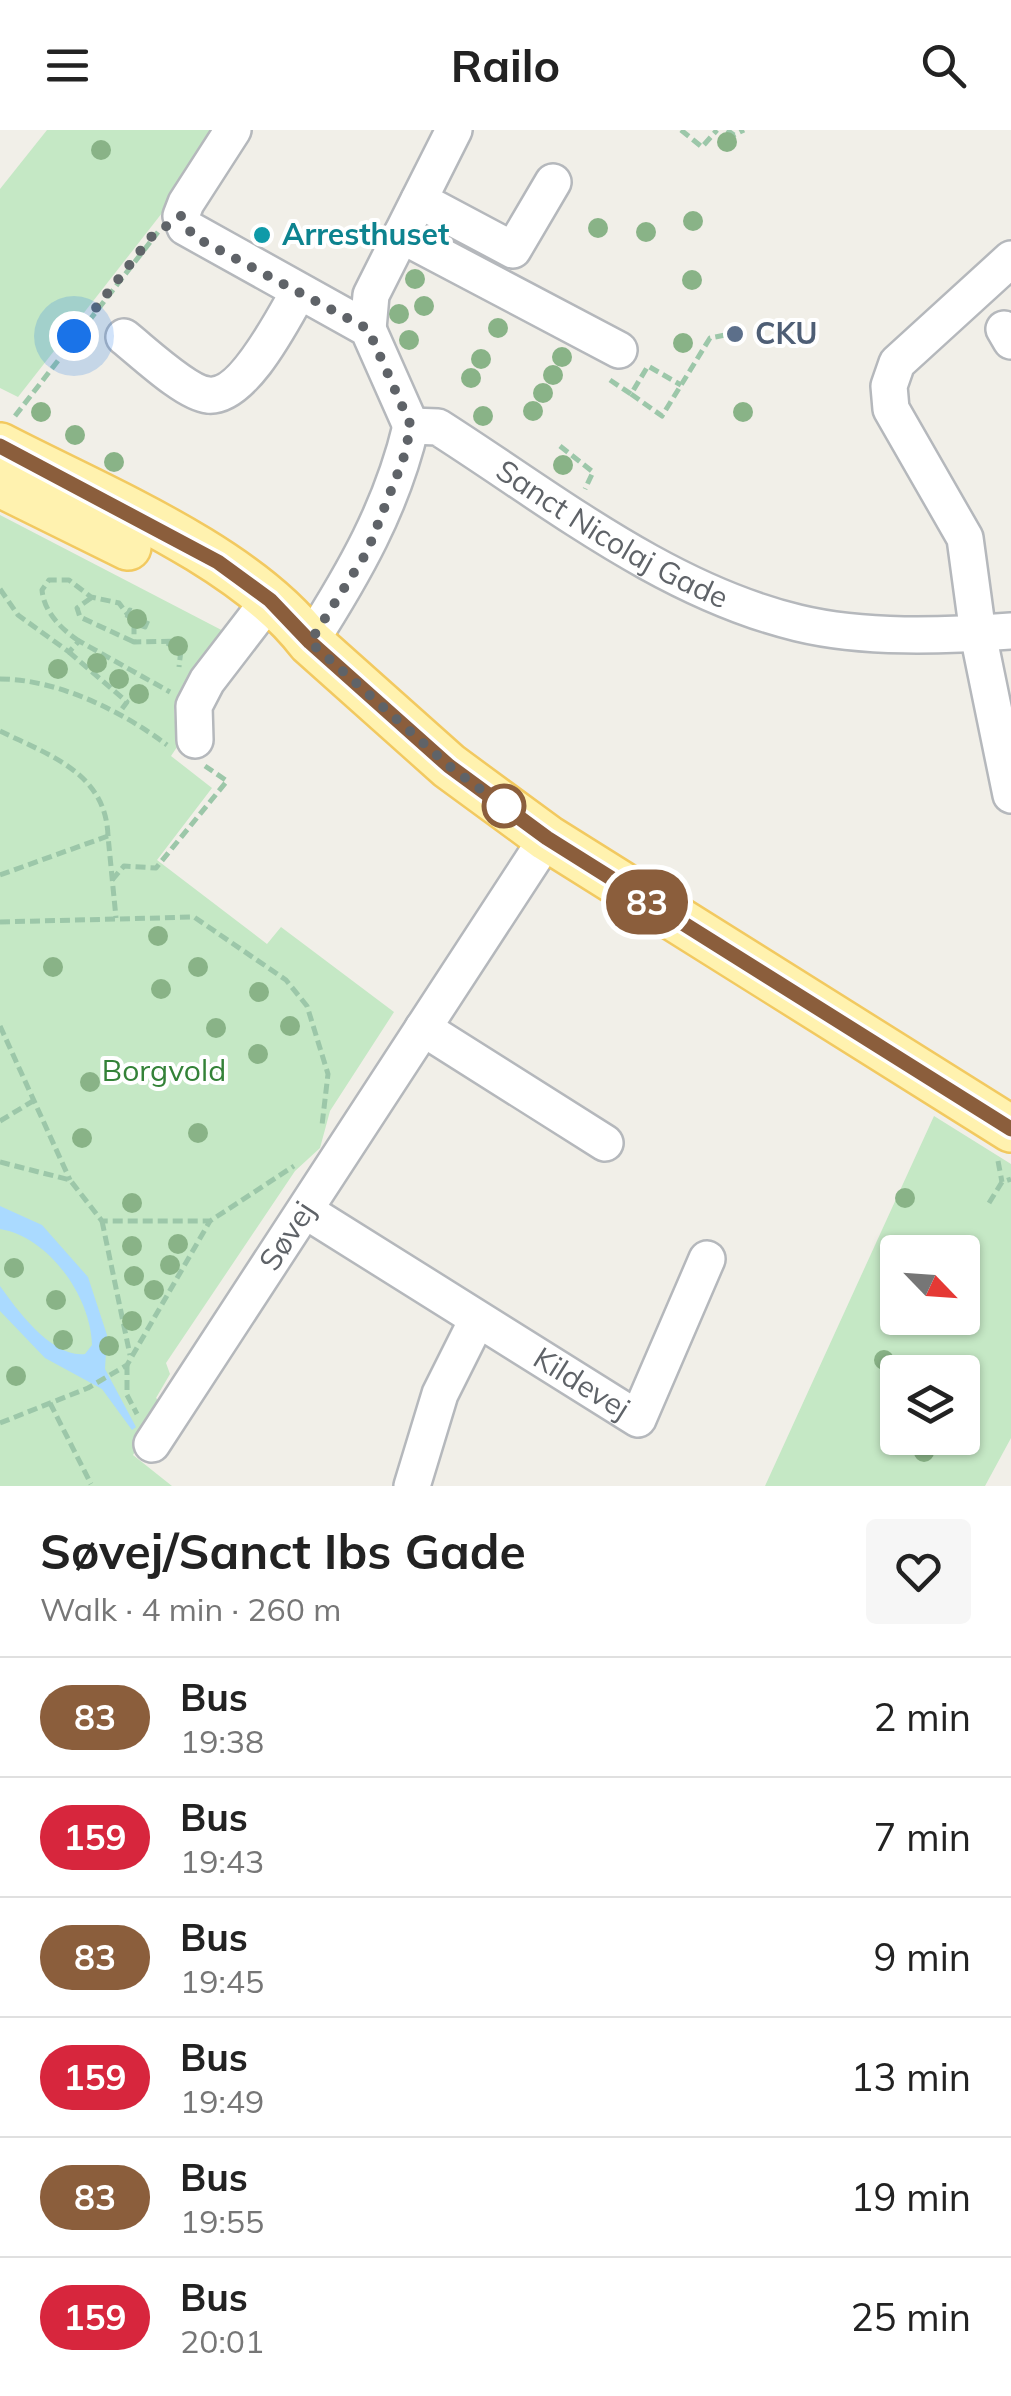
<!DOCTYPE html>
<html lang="en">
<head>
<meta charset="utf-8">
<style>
	:root { --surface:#fff; --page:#f6f6f6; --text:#222; --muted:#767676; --line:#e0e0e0 }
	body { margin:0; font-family:Mulish,sans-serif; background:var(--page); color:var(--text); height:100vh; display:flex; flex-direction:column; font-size:38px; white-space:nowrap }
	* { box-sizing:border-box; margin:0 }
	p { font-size:32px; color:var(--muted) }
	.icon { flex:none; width:55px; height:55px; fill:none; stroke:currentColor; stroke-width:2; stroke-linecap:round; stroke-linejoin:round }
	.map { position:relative; height:1356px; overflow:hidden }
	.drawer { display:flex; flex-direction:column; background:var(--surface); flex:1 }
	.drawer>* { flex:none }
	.badge { padding:0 20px; border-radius:32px; font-size:35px; line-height:65px }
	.needle { width:65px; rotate:115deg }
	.tools { position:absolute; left:880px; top:1105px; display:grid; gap:20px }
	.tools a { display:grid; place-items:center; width:100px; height:100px; border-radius:10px; background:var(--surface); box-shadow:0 2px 8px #0004; font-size:50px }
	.you { position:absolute; width:50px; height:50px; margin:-25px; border:8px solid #fff; border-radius:50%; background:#1a73e8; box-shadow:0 0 0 15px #1a73e833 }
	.map>.badge { position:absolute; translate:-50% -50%; box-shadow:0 0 0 5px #fff }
	.round { display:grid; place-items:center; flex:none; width:105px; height:105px; border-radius:10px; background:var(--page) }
	.overview { display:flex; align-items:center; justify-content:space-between; height:170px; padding:0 40px }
	h1 { font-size:48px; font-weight:700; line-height:75px }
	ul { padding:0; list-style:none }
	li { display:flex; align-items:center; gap:30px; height:120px; padding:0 40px; border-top:2px solid var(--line) }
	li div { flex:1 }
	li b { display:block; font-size:38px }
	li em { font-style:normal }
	li .badge { min-width:110px; font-weight:700; text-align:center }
	header { display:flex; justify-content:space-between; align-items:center; height:130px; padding:0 40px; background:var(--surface); font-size:45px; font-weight:700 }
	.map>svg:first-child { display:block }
	.green { fill:#c5e8c5; fill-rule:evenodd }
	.water { fill:#aadaff }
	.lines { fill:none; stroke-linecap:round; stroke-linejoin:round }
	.minor-casing { stroke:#b5b8bc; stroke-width:40 }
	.major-casing { stroke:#f2c960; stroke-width:50 }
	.path { stroke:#9cc7a9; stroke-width:5; stroke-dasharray:10 5; stroke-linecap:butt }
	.minor { stroke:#fff; stroke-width:35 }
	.major { stroke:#fff2af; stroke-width:45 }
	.tree { fill:#89b387 }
	.line-casing { stroke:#fff; stroke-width:22 }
	.line { stroke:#8b5e3c; stroke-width:15 }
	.walk { stroke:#5f6368; stroke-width:10; stroke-dasharray:0 18 }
	.culture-dot { fill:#0f9aa8; stroke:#fff; stroke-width:4 }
	.service-dot { fill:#5c6f8a; stroke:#fff; stroke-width:4 }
	.stop-dot { fill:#fff; stroke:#8b5e3c; stroke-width:5 }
	.labels { text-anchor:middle; stroke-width:8; stroke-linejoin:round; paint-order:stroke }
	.culture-label { font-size:30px; font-weight:bold; fill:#0d838f; stroke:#fff; text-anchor:start }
	.service-label { font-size:30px; font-weight:bold; fill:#4e5e75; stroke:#fff; text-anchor:start }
	.street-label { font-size:30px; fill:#5f6368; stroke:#fff }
	.park-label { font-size:30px; fill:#348238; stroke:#fff }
</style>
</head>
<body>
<header><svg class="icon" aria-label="menu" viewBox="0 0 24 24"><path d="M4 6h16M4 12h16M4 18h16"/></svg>Railo<svg class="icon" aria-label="search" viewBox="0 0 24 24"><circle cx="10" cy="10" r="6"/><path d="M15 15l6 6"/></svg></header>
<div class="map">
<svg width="1011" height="1356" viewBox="0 0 1011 1356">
	<rect width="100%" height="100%" fill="#f1efe8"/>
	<g class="green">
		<polygon points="47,0 213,0 162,83 18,267 0,258 0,59"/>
		<polygon points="0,385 233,506 174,579 177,617 171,626 212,658 157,730 267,814 281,797 394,882 330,981 320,1018 295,1041 166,1233 170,1244 156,1268 164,1275 133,1325 172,1356 0,1356"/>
		<path d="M 934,986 L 1011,1034 L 1011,1308 L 985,1356 L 765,1356 ZM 898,1122 L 962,1122 L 962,1188 L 898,1188 ZM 898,1242 L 962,1242 L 962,1308 L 898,1308 Z"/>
	</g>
	<path class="water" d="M 0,1076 L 42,1095 L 88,1147 L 107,1205 L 105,1239 L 136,1297 L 132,1300 L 102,1259 L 45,1228 L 0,1181 L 0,1156 C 17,1180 52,1228 85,1224 L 92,1215 C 91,1167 49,1107 0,1099 Z"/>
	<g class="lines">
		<defs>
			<g id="minor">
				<polyline points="233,0 186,73 181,86 185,97 368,199 411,296"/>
				<polyline points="419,70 513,120 553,52"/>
				<polyline points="401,105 619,220"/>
				<polyline points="1011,129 897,233 889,256 891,279 965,408 978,504 1011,665"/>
				<polyline points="368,199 371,165 454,0"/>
				<polyline points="1004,199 1011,211"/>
				<path d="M 124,207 C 143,222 186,263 208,265 C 243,269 283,189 298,163"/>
				<path id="s1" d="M 411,296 L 438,297 C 551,369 665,461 798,493 C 864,509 944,506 1011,501"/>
				<path d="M 310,512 C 354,443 392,377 411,296"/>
				<polyline points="195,610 194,576 207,551 270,469"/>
				<polyline points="423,898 605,1013"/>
				<path id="s2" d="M 306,1081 L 638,1289 L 707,1129"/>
				<path id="s3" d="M 152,1314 L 547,708"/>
				<polyline points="412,1356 440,1264 477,1190"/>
			</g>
			<g id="major">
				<path d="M 0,316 C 96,366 245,426 310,512 L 449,636 L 547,708 L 1011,999"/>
				<polyline points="0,354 128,417"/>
			</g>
		</defs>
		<use href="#minor" class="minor-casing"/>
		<use href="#major" class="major-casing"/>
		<g class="path">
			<polyline points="681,0 702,17 717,0"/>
			<polyline points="727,0 734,5 744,0"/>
			<polyline points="610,250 631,264 648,236 681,255"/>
			<polyline points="631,264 662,286 710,208 741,202"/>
			<polyline points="15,286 158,102"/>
			<polyline points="560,316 593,342 585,359"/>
			<polyline points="0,459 18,485 69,522 79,511 170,562"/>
			<polyline points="91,468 77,478 80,487 134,512"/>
			<polyline points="127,488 130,480 148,490 145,497 134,493"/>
			<path d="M 79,511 C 61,499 44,482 42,460 L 49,450 L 69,450 L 91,467 L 119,473 L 134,493 L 134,512 L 182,511 L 179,537"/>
			<polyline points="167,513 184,522"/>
			<polyline points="69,522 127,572 119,583"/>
			<path d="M 0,549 C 57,549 122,581 167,615"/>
			<path d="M 0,601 C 49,625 106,643 108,706"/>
			<polyline points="0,745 108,706 116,788"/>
			<polyline points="112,750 124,736 156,738 227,651 205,636"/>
			<polyline points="0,792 194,787 286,850 307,876 328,944 322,995"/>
			<polyline points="0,896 70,1050"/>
			<polyline points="0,991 33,971"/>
			<polyline points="998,1031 1002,1052"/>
			<polyline points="0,1032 70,1050 102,1091 210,1091 294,1036"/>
			<polyline points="989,1073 1002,1052 1011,1049"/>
			<polyline points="102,1091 130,1225"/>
			<polyline points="127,1235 127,1265 137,1284"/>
			<polyline points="50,1273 91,1354"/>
			<polyline points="0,1293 88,1258 127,1235 210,1091"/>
		</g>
		<use href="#minor" class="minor"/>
		<use href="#major" class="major"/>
	</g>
	<g class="tree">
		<circle cx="727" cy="12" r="10"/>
		<circle cx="101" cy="20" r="10"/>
		<circle cx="693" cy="91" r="10"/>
		<circle cx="598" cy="98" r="10"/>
		<circle cx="646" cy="102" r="10"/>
		<circle cx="415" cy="149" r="10"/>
		<circle cx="692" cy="150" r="10"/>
		<circle cx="424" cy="176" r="10"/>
		<circle cx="399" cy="184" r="10"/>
		<circle cx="498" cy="198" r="10"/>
		<circle cx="409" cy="210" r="10"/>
		<circle cx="683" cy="213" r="10"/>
		<circle cx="562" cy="227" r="10"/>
		<circle cx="481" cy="229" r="10"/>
		<circle cx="553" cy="245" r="10"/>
		<circle cx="471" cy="248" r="10"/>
		<circle cx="543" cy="263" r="10"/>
		<circle cx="533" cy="281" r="10"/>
		<circle cx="41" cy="282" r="10"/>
		<circle cx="743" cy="282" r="10"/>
		<circle cx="483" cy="286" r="10"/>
		<circle cx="75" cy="305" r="10"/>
		<circle cx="114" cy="332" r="10"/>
		<circle cx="563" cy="335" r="10"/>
		<circle cx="137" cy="489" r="10"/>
		<circle cx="178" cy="516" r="10"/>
		<circle cx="97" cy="533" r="10"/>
		<circle cx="58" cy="539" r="10"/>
		<circle cx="119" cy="549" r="10"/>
		<circle cx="139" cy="564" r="10"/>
		<circle cx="158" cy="806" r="10"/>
		<circle cx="53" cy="837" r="10"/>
		<circle cx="198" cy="837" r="10"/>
		<circle cx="161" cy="859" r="10"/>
		<circle cx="259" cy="862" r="10"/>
		<circle cx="290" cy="896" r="10"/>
		<circle cx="216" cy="898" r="10"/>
		<circle cx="258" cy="924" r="10"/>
		<circle cx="211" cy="943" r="10"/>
		<circle cx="90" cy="952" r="10"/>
		<circle cx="198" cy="1003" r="10"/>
		<circle cx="82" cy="1008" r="10"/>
		<circle cx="905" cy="1068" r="10"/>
		<circle cx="132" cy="1073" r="10"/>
		<circle cx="178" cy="1114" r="10"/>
		<circle cx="132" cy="1116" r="10"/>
		<circle cx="170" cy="1135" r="10"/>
		<circle cx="14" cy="1138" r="10"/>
		<circle cx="134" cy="1146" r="10"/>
		<circle cx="154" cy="1160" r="10"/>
		<circle cx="56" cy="1170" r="10"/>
		<circle cx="132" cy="1191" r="10"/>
		<circle cx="63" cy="1210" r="10"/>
		<circle cx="109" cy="1216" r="10"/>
		<circle cx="884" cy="1230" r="10"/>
		<circle cx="16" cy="1246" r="10"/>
		<circle cx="924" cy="1322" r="10"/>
	</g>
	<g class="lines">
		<defs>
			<polyline id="line" points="0,316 218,432 270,470 310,512 449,636 547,708 1011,999"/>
		</defs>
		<use href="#line" class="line-casing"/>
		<use href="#line" class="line"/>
		<polyline class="walk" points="74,206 152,106 181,86 193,106 368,199 411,296 403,330 367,422 310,512 449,636 514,684 504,676"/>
	</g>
	<circle class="culture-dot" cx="262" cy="105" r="10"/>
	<circle class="service-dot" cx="735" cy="204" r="10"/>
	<circle class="stop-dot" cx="504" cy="676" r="20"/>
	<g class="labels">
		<g class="culture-label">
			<text x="282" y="115">Arresthuset</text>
		</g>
		<g class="service-label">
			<text x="755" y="214">CKU</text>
		</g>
		<g class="street-label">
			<text dy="10" stroke="none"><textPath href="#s1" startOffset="232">Sanct Nicolaj Gade</textPath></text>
			<text dy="10" stroke="none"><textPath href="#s3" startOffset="248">Søvej</textPath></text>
			<text dy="10" stroke="none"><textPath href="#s2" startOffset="325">Kildevej</textPath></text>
		</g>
		<g class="park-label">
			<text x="164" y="951">Borgvold</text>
		</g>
	</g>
</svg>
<div class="tools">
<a><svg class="needle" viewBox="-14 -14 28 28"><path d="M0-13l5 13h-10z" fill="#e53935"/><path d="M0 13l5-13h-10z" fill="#767676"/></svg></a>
<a><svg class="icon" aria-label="layers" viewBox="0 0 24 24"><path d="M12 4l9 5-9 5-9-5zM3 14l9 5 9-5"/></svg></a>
</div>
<div class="you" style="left:74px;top:206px"></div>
<b class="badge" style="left:647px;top:772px;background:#8b5e3c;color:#fff">83</b>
</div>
<section class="drawer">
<div class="overview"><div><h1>Søvej/Sanct Ibs Gade</h1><p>Walk · 4 min · 260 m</p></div><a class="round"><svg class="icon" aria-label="heart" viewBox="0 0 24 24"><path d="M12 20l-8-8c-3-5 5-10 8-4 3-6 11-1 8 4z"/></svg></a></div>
<ul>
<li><span class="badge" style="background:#8b5e3c;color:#fff">83</span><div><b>Bus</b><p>19:38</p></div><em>2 min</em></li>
<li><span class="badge" style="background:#d7263d;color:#fff">159</span><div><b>Bus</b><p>19:43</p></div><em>7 min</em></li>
<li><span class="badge" style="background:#8b5e3c;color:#fff">83</span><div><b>Bus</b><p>19:45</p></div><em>9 min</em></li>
<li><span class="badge" style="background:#d7263d;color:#fff">159</span><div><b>Bus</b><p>19:49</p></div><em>13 min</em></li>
<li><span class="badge" style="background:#8b5e3c;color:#fff">83</span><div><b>Bus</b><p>19:55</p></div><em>19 min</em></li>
<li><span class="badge" style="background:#d7263d;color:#fff">159</span><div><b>Bus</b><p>20:01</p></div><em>25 min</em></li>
</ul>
</section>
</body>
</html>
